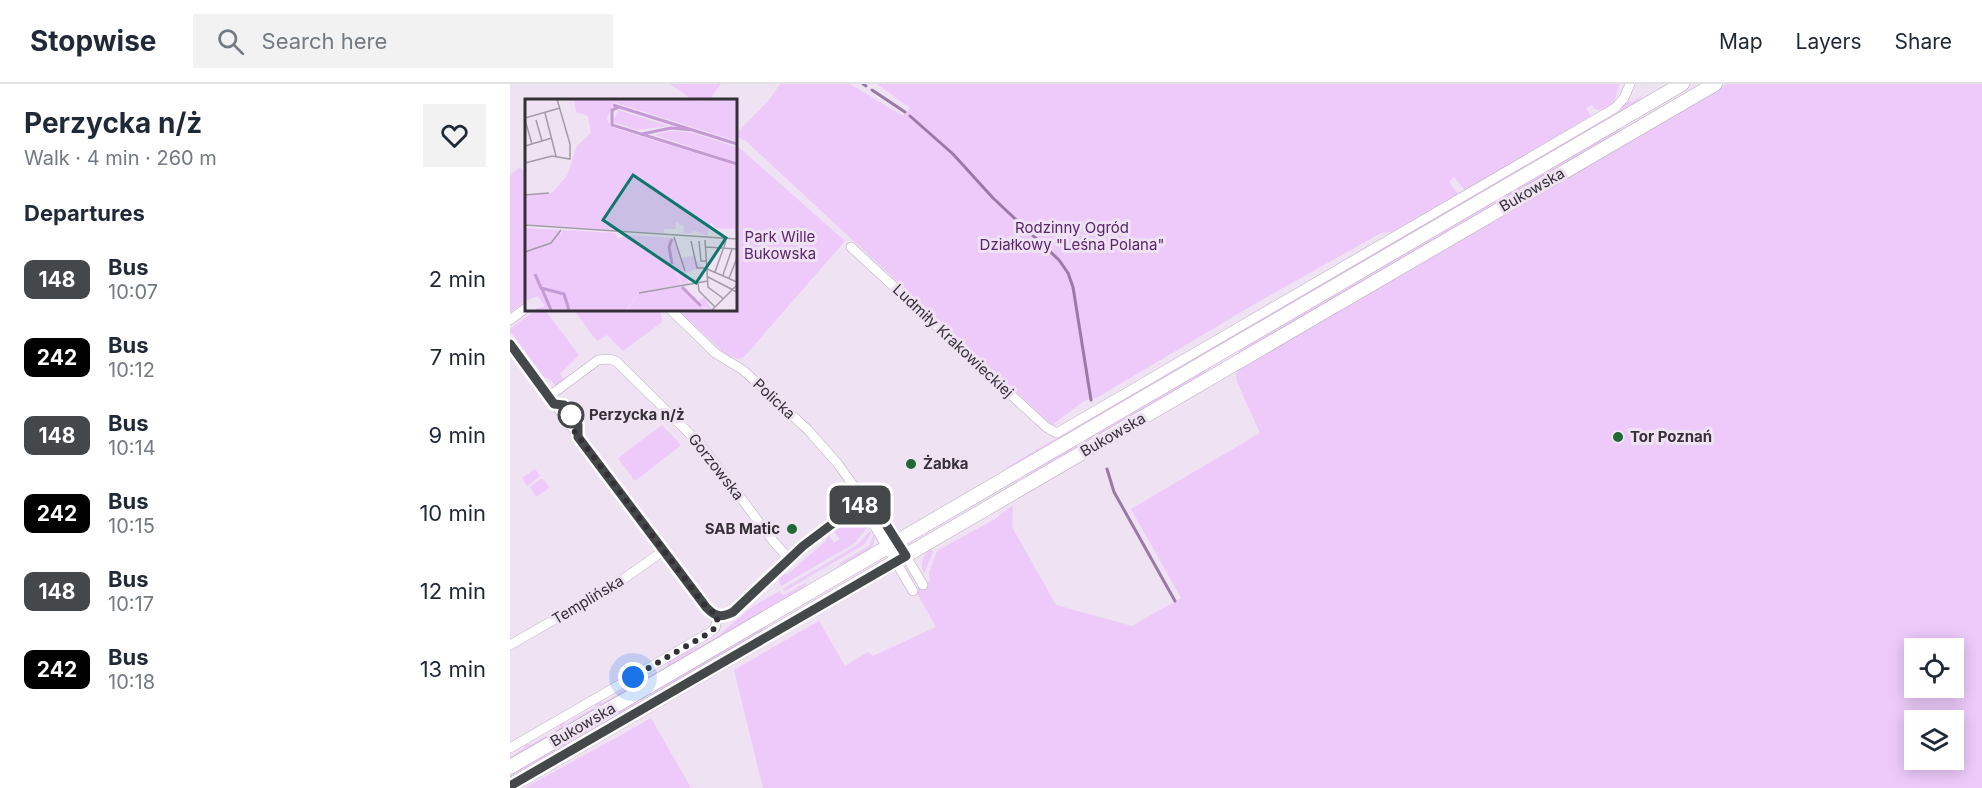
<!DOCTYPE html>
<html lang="en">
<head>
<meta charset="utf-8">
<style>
	:root { --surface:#fff; --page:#f2f2f3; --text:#1f2937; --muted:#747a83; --line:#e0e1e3 }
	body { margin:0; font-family:Inter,sans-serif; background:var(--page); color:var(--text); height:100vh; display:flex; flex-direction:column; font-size:22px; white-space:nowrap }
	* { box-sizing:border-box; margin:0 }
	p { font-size:20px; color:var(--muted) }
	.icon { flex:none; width:33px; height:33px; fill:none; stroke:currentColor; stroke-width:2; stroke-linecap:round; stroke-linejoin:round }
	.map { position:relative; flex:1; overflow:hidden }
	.side { display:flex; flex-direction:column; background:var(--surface); width:510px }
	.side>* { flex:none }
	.badge { padding:0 12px; border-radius:9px; font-size:21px; line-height:39px }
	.controls { position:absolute; left:1394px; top:554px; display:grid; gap:12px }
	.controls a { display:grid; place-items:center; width:60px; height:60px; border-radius:0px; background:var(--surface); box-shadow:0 3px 15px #0003; font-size:30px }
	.you { position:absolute; width:30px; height:30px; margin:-15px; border:4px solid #fff; border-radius:50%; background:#1a73e8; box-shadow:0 0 0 9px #1a73e833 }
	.map>.badge { position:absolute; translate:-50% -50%; box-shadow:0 0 0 3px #fff }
	h2 { padding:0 24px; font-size:22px; line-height:54px }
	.round { display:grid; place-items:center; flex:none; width:63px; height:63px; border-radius:0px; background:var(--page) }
	.summary { display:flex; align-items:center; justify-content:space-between; height:102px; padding:0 24px }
	h1 { font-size:28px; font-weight:700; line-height:45px }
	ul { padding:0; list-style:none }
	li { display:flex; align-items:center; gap:18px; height:78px; padding:0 24px }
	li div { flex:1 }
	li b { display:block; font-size:22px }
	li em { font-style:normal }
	li .badge { min-width:66px; font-weight:700; text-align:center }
	header { display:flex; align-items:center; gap:36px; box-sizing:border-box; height:84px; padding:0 30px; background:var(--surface); border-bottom:2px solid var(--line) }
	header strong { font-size:28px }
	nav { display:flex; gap:33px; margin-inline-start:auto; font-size:21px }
	.search { width:420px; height:54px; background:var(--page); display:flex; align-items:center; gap:15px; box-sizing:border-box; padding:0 21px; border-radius:0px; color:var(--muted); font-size:22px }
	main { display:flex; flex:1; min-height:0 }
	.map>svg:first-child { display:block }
	.green { fill:#edcafa; fill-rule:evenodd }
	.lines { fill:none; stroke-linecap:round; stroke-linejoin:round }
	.stream { stroke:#9a7aa5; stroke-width:3 }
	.street-casing { stroke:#b8acbc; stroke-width:10 }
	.secondary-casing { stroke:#b8acbc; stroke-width:15 }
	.street { stroke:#fff; stroke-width:9 }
	.secondary { stroke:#fff; stroke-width:14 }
	.line-casing { stroke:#fff; stroke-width:14 }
	.line { stroke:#45484a; stroke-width:9 }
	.walk { stroke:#353037; stroke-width:6; stroke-dasharray:0 10.8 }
	.stop-dot { fill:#fff; stroke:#45484a; stroke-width:3 }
	.poi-dot { fill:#206936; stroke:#eee2f3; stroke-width:2 }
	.labels { text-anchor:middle; stroke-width:6; stroke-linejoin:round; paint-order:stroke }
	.street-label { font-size:15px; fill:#353037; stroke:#eee2f3 }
	.park-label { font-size:15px; fill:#5a256b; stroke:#eee2f3 }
	.stop-label { font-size:15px; font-weight:bold; fill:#353037; stroke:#eee2f3; text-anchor:start }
	.poi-label { font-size:15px; font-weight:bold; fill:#353037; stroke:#eee2f3; text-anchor:start }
	.inset-river { fill:none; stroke:#c59ad4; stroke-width:3 }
	.inset-road { fill:none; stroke:#a49ba8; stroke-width:1.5 }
	.view { fill:#0f766e; fill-opacity:0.15; stroke:#0f766e; stroke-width:3 }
	.inset-edge { fill:none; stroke:#353037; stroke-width:3 }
</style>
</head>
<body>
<header>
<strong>Stopwise</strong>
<div class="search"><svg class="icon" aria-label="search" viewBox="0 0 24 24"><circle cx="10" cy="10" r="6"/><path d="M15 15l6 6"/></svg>Search here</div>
<nav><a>Map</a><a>Layers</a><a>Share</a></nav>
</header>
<main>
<section class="side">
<div class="summary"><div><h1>Perzycka n/ż</h1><p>Walk · 4 min · 260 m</p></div><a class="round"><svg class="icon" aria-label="heart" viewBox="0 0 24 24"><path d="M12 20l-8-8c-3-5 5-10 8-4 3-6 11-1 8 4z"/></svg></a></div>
<h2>Departures</h2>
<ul>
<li><span class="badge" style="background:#45484a;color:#fff">148</span><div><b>Bus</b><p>10:07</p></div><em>2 min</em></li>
<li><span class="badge" style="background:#000;color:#fff">242</span><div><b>Bus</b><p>10:12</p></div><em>7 min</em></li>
<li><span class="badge" style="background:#45484a;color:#fff">148</span><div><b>Bus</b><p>10:14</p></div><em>9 min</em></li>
<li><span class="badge" style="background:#000;color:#fff">242</span><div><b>Bus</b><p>10:15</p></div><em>10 min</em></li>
<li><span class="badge" style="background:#45484a;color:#fff">148</span><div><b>Bus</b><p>10:17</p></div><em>12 min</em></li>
<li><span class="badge" style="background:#000;color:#fff">242</span><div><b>Bus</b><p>10:18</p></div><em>13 min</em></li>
</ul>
</section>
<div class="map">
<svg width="1472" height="704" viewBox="0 0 1472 704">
	<rect width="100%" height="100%" fill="#eee2f3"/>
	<g class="green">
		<polygon points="160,0 211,0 199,16 183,16"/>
		<polygon points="270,0 340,0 393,32 400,24 367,0 1109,0 1104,19 1091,27 1085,25 1082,21 1076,24 1081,32 955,106 944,93 939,98 948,110 881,148 871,149 748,218 588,313 574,317 542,341 237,58 225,51 259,16"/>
		<path d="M 1217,0 L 1472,0 L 1472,704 L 253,704 L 224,586 L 309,537 L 335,582 L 358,568 L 363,572 L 426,543 L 408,511 L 397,510 L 420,497 L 419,489 L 427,467 L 485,435 L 503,421 L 502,443 L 546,521 L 622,542 L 671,514 L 621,425 L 750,349 L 727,298 L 726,291 L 728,285 ZM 1404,564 L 1443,564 L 1443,603 L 1404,603 ZM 1404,636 L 1443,636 L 1443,675 L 1404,675 Z"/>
		<polygon points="1134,11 1123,21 516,375 492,386 1107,27 1117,17 1122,18"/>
		<polygon points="1110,44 1111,46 1092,59 729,269 728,266"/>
		<polygon points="225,60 335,157 234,273 228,275 214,269 167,225 225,225"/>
		<polygon points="10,83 16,89 16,217 0,229 0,91"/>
		<polygon points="27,225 34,225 69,271 50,290 54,296 46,302 41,296 34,293 0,247 0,245"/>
		<polygon points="63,225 150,225 152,238 113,267 97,251 87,257"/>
		<polygon points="694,286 697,288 518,394 516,391 536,378"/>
		<polygon points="152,341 171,361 125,397 108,374"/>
		<polygon points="25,385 30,392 17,402 12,394"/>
		<polygon points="31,395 33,395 39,403 38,405 26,413 20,403"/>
		<polygon points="341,437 350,437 358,442 345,459 271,502 268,494 271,491 278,490 316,457 318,450 324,459 330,455 324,447"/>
		<polygon points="360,447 361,449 355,460 275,507 273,505 347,461"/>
		<path d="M 364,450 C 368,469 344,475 330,481 L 330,479 L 359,462 Z"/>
		<path d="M 422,464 L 423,468 L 414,490 C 409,480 413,470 422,464 Z"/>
		<polygon points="295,499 297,500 291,505 0,675 0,673 13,665 16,659 21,661 49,644 50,640 52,638 56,640 85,623 86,619 89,617 93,619 121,602 122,598 129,598 157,582 158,577 177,566 191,562 209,551 242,523 270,507 273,512"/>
		<polygon points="256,541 257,544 247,551 143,612 138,610"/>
		<polygon points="125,619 129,620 0,695 0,690 118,621"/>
		<path d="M 141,634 L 181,704 L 15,704 C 57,680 100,658 141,634 Z"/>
	</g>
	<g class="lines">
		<g class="stream">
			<polyline points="353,0 356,2"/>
			<polyline points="362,6 395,28"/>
			<polyline points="400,32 443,70 483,114 549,176 558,189 563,203 581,316"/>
			<polyline points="597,385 604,408 665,517"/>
		</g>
		<defs>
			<g id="street">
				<polyline points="341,163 536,343 547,349 1105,24 1114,14 1120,0"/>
				<polyline points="160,225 205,269 233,286 298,346 328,380 348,408 354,419"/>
				<polyline points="0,236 16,224"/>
				<polyline points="0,260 196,523 208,532"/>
				<polyline points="38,313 88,276 100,275 107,278 191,361 264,458 279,475"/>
				<polyline points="359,423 361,436 403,507"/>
				<polyline points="208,532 214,533 223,528 293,462 346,422 354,419 374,435 413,501"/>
				<polyline points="0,561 108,499 153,467"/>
				<polyline points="0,664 199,549 205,544 208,532"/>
			</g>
			<g id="secondary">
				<polyline points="0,683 1172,0"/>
				<polyline points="0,702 1205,0"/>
			</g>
		</defs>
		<use href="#street" class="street-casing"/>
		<use href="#secondary" class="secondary-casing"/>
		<use href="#street" class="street"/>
		<use href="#secondary" class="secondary"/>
	</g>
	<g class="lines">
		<defs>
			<path id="line" d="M 0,260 L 44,320 L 54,321 L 68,341 L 68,353 L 196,523 C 205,533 211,534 223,528 L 293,462 L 346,422 L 354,419 L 370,431 L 396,472 L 0,702"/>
		</defs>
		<use href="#line" class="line-casing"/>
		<use href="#line" class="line"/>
		<polyline class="walk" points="61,331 56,336 196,523 208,532 205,544 199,549 123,593"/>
	</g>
	<circle class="stop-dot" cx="61" cy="331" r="12"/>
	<g class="poi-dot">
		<circle cx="1108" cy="353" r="6"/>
		<circle cx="401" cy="380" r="6"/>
		<circle cx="282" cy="445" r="6"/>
	</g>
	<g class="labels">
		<g class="street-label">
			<text transform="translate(1022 106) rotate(-30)" y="5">Bukowska</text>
			<text transform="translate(443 257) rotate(43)" y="5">Ludmiły Krakowieckiej</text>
			<text transform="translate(264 315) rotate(43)" y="5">Policka</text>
			<text transform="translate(603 351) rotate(-30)" y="5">Bukowska</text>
			<text transform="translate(206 383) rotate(52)" y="5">Gorzowska</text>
			<text transform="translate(78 516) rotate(-31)" y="5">Templińska</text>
			<text transform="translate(73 641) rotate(-30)" y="5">Bukowska</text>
		</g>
		<g class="park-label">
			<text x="562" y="149">Rodzinny Ogród<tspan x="562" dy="17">Działkowy "Leśna Polana"</tspan></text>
			<text x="270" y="158">Park Wille<tspan x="270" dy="17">Bukowska</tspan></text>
		</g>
		<g class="stop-label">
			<text x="79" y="336">Perzycka n/ż</text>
		</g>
		<g class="poi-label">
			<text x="1120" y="358">Tor Poznań</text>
			<text x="413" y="385">Żabka</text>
			<text x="270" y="450" text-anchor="end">SAB Matic</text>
		</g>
	</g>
	<g transform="translate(15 15)">
		<rect width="212" height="212" fill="#eee2f3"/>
		<path d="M 49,0 L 211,0 L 211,42 L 88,3 L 82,20 L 86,28 L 212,67 L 211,130 L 190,129 L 186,123 L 182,137 L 168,131 L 168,134 L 158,134 L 159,127 L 151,123 L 150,130 L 139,130 L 138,134 L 0,125 L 0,97 L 27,94 L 42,77 L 52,47 L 66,34 L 63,17 L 51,13 ZM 93,11 L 144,27 L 112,31 L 88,23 ZM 145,32 L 165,33 L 211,48 L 211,63 L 130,36 ZM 0,129 L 35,131 L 35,136 L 38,131 L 90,134 L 93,140 L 101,136 L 93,135 L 148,139 L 156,159 L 168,157 L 177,168 L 160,174 L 164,186 L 158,186 L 153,176 L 159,170 L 151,173 L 147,166 L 157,186 L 113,195 L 101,211 L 8,211 L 20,207 L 13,197 L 0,202 ZM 157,188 L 172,204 L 179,198 L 187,211 L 177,207 L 181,211 L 102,211 L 114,194 Z" fill="#edcafa"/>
		<path class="inset-river" d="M 88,6 L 212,45M 94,8 L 87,11 L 87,26 L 212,65M 117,35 L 146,29 L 168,31M 147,165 L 144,148 L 147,140M 10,175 L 16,189 L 39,195 L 44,211M 157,188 L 176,207M 17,190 L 26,211"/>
		<path class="inset-road" d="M 20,14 L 31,57M 0,19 L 35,9M 0,21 L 7,45M 11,21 L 17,42M 0,47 L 27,39M 0,64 L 27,57 L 45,60 L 45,45 L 32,0M 0,96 L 24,94M 0,126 L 212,140M 149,138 L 160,172M 180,141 L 183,188 L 199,200M 166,142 L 172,169 L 182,169M 174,142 L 176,162 L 182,162M 181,148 L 212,150M 0,153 L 26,144 L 36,131M 182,170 L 212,183M 190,173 L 201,142M 198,176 L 207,150M 183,178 L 212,193M 204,179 L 212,159M 173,184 L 174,192 L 190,208M 114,194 L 183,182M 187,211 L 212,186"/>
		<path class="view" d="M 108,76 L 201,139 L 171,184 L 78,121 Z"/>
		<rect width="212" height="212" class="inset-edge"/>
	</g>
</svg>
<div class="controls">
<a><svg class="icon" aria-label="locate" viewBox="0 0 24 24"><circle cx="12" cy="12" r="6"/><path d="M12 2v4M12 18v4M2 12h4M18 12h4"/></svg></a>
<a><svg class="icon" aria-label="layers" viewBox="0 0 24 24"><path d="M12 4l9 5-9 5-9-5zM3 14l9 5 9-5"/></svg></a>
</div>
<div class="you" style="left:123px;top:593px"></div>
<b class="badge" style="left:350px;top:421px;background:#45484a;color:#fff">148</b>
</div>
</main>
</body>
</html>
